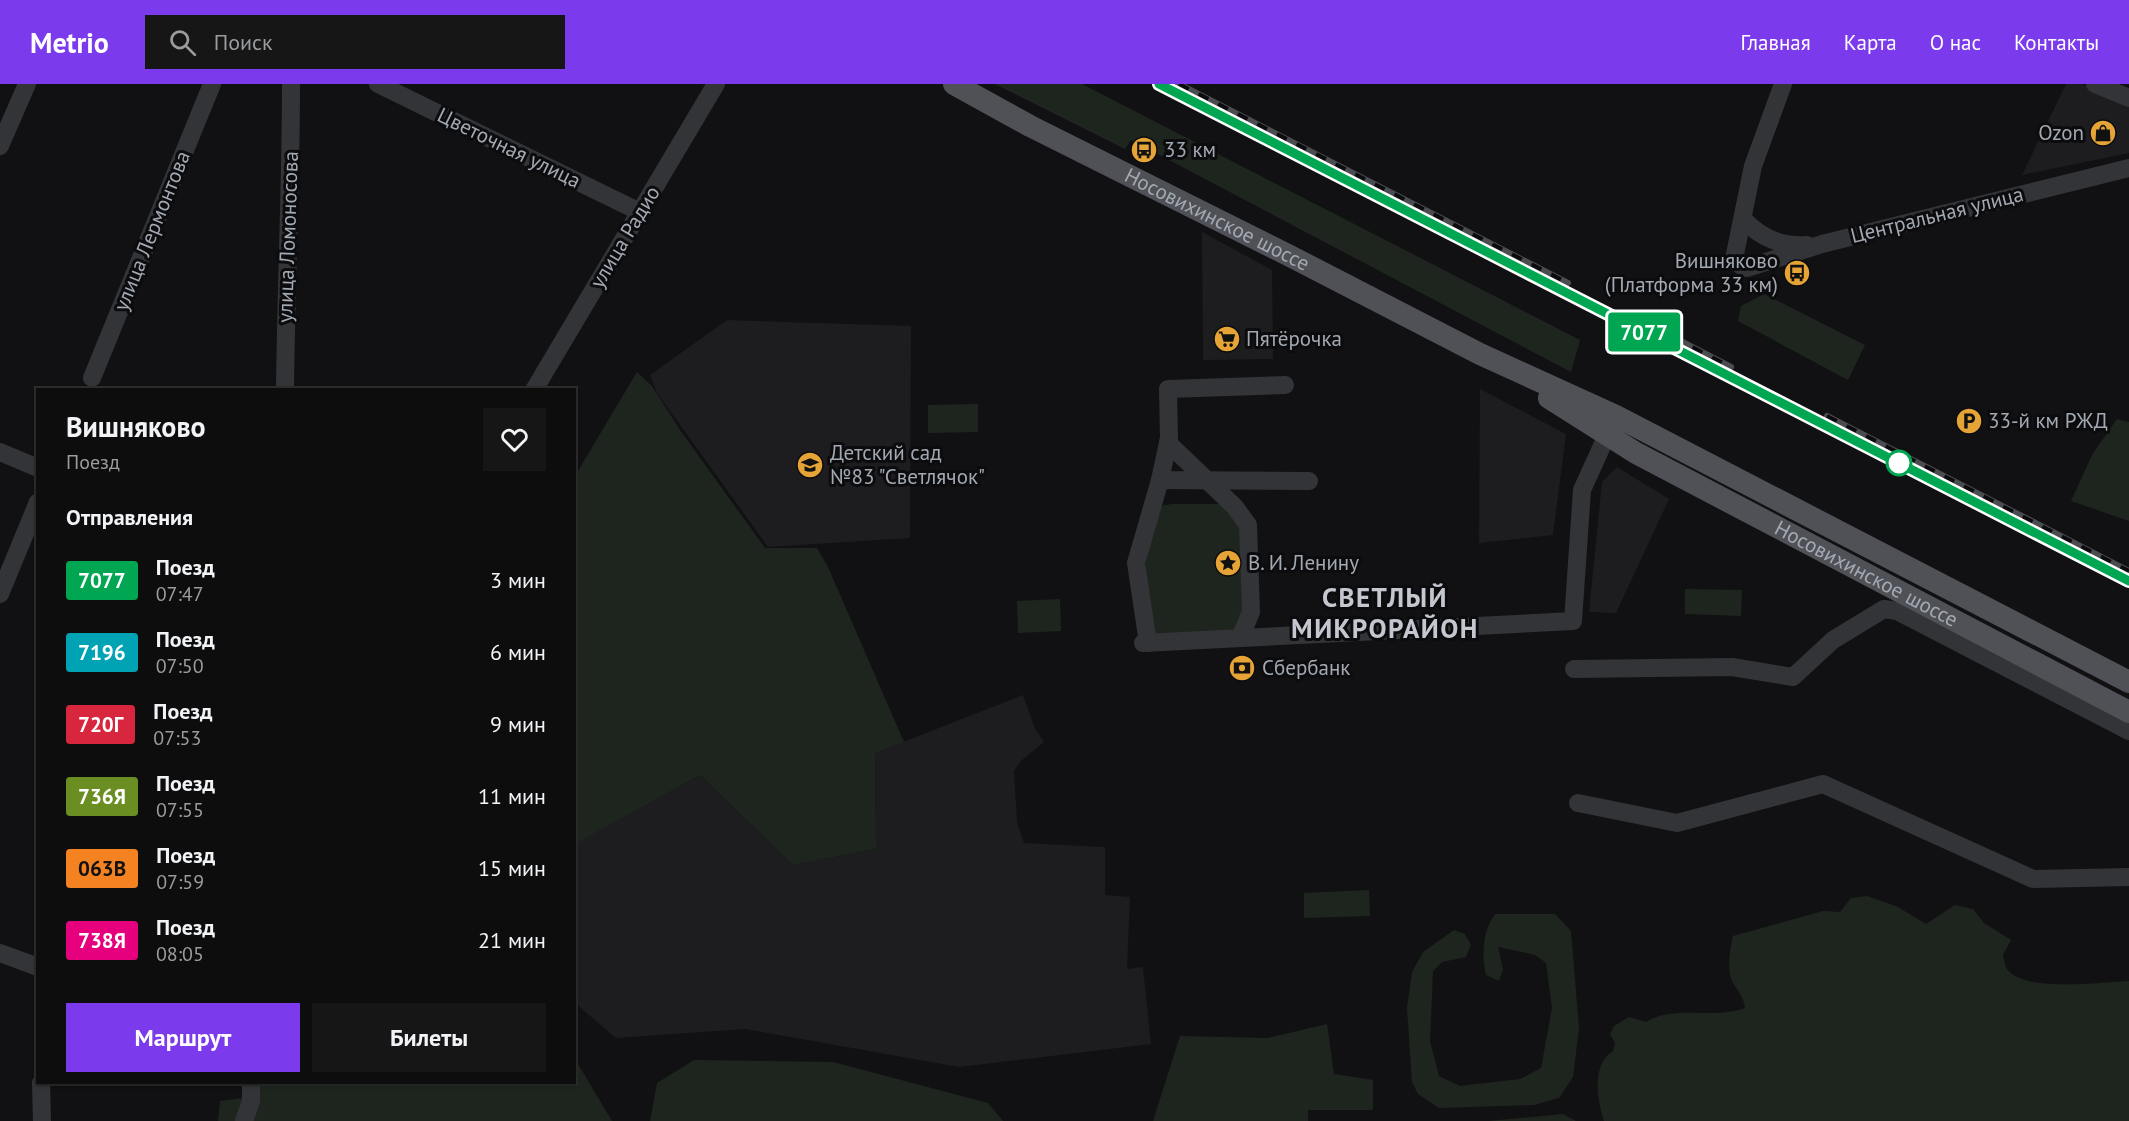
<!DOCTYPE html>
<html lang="ru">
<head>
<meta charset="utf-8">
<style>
	:root { --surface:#0d0d0e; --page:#161617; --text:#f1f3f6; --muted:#9a9c9e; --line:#2d2d2e; --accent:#7c3aed }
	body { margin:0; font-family:"PT Sans",sans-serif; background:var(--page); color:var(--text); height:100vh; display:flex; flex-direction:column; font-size:22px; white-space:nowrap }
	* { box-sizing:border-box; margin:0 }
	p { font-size:20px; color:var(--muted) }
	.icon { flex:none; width:33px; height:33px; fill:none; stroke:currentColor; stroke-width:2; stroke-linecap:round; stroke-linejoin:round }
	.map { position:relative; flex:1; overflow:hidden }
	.side { position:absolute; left:36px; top:304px; width:540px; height:696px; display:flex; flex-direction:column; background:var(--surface); border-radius:0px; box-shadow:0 2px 4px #0004,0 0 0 2px var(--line) }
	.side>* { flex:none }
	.badge { padding:0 12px; border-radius:4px; font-size:21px; line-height:39px }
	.map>.badge { position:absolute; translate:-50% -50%; box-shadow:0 0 0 3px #fff }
	h2 { padding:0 30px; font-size:22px; line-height:54px }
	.round { display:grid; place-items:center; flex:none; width:63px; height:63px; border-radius:0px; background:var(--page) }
	.head { display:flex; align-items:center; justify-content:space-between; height:102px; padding:0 30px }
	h1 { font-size:28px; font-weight:600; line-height:45px }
	.primary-button { display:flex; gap:12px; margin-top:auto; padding:12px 30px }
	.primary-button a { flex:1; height:69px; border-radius:0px; background:var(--accent); color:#fff; font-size:24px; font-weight:600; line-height:69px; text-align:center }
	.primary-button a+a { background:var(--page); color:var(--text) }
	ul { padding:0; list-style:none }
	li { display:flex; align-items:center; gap:18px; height:72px; padding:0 30px }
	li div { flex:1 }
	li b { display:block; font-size:22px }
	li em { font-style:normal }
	li .badge { min-width:66px; font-weight:700; text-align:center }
	header { display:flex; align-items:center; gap:36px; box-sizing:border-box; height:84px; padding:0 30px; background:var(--accent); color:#fff }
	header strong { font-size:28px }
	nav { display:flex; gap:33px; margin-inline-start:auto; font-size:21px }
	.search { width:420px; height:54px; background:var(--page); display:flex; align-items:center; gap:15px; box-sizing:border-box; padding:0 21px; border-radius:0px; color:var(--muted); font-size:22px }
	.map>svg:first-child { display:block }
	.built { fill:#1d1d20 }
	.green { fill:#1e251e }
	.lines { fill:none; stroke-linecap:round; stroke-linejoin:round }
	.minor { stroke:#333437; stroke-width:18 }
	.major { stroke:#4f5156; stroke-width:22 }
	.rail-casing { stroke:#4a4c50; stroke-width:6 }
	.rail { stroke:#0c0c0e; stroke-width:4; stroke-dasharray:11; stroke-linecap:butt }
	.line-casing { stroke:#fff; stroke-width:14 }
	.line { stroke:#00a651; stroke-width:9 }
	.stop-dot { fill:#fff; stroke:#00a651; stroke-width:3 }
	.labels { text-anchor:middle; stroke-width:6; stroke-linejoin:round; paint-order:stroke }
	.poi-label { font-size:21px; fill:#a3a9b3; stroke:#0c0c0e; text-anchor:start }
	.street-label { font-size:21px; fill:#a3a9b3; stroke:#0c0c0e }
	.district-label { font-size:27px; font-weight:bold; letter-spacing:1.5px; fill:#c4c7cf; stroke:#0c0c0e }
</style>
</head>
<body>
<header>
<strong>Metrio</strong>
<div class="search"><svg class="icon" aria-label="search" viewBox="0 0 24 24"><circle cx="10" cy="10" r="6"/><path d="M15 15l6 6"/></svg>Поиск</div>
<nav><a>Главная</a><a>Карта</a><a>О нас</a><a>Контакты</a></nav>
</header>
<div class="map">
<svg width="2129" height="1037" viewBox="0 0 2129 1037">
	<rect width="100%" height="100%" fill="#111113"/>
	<g class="built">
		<polygon points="2066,0 2081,0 2129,21 2129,69 2022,91"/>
		<polygon points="1202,148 1272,186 1273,275 1203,276"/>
		<polygon points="727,236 911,242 910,454 768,463 657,309 650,291"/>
		<polygon points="1480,305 1566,350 1553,451 1479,459"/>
		<polygon points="1617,383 1669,415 1616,529 1589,528 1602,398"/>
		<polygon points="1023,611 1035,645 1044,658 1021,677 1014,687 1017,738 1024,759 1105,763 1105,811 1130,813 1127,885 1143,883 1151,960 959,983 745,945 616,954 575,919 574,760 700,691 793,781 876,765 875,669"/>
	</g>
	<g class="green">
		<polygon points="995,0 1082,0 1580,256 1571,288 1131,56 1125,65"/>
		<polygon points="1764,210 1865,261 1848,296 1738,237 1741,222"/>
		<polygon points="637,288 652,302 680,346 765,464 817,464 828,483 904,658 875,669 876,765 793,781 700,691 575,760 575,392"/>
		<polygon points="978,320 978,348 928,349 928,321"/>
		<polygon points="2117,335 2129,338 2129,437 2071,417 2093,369"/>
		<polygon points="1172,420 1232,420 1246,446 1250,510 1237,551 1155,554 1143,499 1154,423"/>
		<polygon points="1685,505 1742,506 1741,532 1685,530"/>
		<polygon points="1060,515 1061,547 1018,549 1017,517"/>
		<polygon points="1369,806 1370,832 1304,834 1304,809"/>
		<path d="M 1867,812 L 1898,823 L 1926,840 L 1955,821 L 1973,825 L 1984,839 L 2011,856 L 2003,871 C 2004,875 2005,882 2007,885 C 2024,909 2102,898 2129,897 L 2129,1037 L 1604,1037 C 1597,1016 1591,981 1613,967 L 1615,959 L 1610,950 L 1614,942 L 1629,933 L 1646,938 C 1675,920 1713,936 1745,924 C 1743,912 1739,908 1733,899 C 1726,887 1730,865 1733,852 L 1823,827 L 1840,828 L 1851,814 Z"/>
		<path d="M 1495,830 L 1555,830 L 1571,847 L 1579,944 L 1573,993 L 1559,1014 L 1534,1021 L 1439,1024 L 1418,1010 L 1412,998 L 1407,924 L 1412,888 L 1423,868 L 1454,846 L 1465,850 L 1471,861 L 1466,873 L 1442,878 L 1433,887 L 1430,957 L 1439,992 L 1460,1002 L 1520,995 L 1541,984 L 1552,924 L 1546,879 L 1535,871 L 1498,863 L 1503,885 L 1499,897 L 1486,891 C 1481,870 1483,846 1495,830 Z"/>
		<polygon points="1327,940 1334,990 1373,996 1373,1026 1308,1026 1308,1037 1153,1037 1180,952 1268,954"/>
		<polygon points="575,975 612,1037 218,1037 220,1017 243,1014 244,999 574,999"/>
		<polygon points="694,976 833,978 988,1019 1003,1037 650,1037 657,999"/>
		<polygon points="1563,1030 1576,1037 1488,1037"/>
	</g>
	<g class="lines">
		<g class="minor">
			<polyline points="378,0 640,128"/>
			<polyline points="1783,0 1753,82 1735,170 1740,181 1747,184 1822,160 2129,84"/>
			<polyline points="2095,0 2129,14"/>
			<polyline points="0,62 27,0"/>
			<path d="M 1744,136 C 1760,153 1782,163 1807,161"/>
			<polyline points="92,294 212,0"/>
			<polyline points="1285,301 1168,305 1169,354 1160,396 1309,397"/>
			<path d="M 285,306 C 286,204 291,102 291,0"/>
			<polyline points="534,306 716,0"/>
			<polyline points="1168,359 1235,423 1248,441 1251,528 1240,554"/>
			<polyline points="0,368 38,384"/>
			<polyline points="0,510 38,418"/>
			<polyline points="1143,559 1573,537 1582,406 1612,340"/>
			<polyline points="1148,559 1136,479 1160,396"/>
			<polyline points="1574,585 1732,583 1793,593 1833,556 1884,525 1897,527 2129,647"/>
			<polyline points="1578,719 1677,739 1823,700 2033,795 2129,793"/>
			<polyline points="0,869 38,883"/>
			<polyline points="41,999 42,1037"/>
			<polyline points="244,1037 251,1017 251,999"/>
		</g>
		<g class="major">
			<path id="s1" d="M 954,0 L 1030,42 L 1288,171 L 1480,270 L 1616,332 L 2129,598"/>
			<path id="s2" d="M 1549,314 L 1636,369 L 2129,628"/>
		</g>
		<defs>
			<g id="rail">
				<polyline points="1159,0 2129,497"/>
				<polyline points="1179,0 1568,199"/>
				<polyline points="1673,253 1731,283"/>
				<polyline points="1827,332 2129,487"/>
			</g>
		</defs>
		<use href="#rail" class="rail-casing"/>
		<use href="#rail" class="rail"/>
	</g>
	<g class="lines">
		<defs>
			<polyline id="line" points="1159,0 2129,497"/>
		</defs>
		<use href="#line" class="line-casing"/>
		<use href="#line" class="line"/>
	</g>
	<defs>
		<symbol id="shop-disc" viewBox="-11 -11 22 22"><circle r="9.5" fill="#e6a436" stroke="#0c0c0e"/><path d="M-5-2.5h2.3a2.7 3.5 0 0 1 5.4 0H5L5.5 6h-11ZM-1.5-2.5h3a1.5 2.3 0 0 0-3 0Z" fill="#111"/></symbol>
		<symbol id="bus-disc" viewBox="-11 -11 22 22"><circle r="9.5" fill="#e6a436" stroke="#0c0c0e"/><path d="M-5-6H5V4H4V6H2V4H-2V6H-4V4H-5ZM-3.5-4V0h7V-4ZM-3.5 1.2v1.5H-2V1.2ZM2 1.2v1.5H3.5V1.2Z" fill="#111"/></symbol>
		<symbol id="supermarket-disc" viewBox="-11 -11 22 22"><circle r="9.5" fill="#e6a436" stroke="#0c0c0e"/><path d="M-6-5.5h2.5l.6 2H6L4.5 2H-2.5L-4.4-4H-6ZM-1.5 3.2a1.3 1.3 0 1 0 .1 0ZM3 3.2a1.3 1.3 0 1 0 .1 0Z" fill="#111"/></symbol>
		<symbol id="parking-disc" viewBox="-11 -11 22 22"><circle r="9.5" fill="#e6a436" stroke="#0c0c0e"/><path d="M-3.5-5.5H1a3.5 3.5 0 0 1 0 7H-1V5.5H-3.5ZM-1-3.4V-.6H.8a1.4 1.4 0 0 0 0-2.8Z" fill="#111"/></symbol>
		<symbol id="school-disc" viewBox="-11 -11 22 22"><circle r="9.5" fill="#e6a436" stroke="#0c0c0e"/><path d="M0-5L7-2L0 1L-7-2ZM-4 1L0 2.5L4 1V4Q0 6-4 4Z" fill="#111"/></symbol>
		<symbol id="sight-disc" viewBox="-11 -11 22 22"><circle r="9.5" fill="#e6a436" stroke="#0c0c0e"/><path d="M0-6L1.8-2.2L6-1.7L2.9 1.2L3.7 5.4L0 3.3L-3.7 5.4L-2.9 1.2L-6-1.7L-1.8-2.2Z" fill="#111"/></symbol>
		<symbol id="bank-disc" viewBox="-11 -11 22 22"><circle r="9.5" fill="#e6a436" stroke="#0c0c0e"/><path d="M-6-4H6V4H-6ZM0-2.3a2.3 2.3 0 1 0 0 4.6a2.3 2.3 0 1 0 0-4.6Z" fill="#111"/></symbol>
	</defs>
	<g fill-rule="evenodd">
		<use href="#shop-disc" x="2088" y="34" width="30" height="30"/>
		<use href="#bus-disc" x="1129" y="51" width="30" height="30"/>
		<use href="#bus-disc" x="1782" y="174" width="30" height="30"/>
		<use href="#supermarket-disc" x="1212" y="240" width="30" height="30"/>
		<use href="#parking-disc" x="1954" y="322" width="30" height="30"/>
		<use href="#school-disc" x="795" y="366" width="30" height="30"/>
		<use href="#sight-disc" x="1213" y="464" width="30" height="30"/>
		<use href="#bank-disc" x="1227" y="569" width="30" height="30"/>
	</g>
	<circle class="stop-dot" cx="1899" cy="379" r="12"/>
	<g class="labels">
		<g class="poi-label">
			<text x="2084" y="56" text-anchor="end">Ozon</text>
			<text x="1164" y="73">33 км</text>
			<text x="1778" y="184" text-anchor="end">Вишняково<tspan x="1778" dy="24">(Платформа 33 км)</tspan></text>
			<text x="1246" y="262">Пятёрочка</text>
			<text x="1988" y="344">33-й км РЖД</text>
			<text x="830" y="376">Детский сад<tspan x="830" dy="24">№83 "Светлячок"</tspan></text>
			<text x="1248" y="486">В. И. Ленину</text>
			<text x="1262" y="591">Сбербанк</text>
		</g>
		<g class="street-label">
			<text transform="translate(509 64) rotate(26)" y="7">Цветочная улица</text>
			<text transform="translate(1937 131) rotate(-14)" y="7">Центральная улица</text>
			<text dy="7" stroke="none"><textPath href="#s1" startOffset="296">Носовихинское шоссе</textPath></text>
			<text transform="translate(152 147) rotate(-68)" y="7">улица Лермонтова</text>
			<text transform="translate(288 153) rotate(-88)" y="7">улица Ломоносова</text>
			<text transform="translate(625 153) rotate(-59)" y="7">улица Радио</text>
			<text dy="7" stroke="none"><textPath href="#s2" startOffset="363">Носовихинское шоссе</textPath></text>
		</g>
		<g class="district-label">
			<text x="1385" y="523">СВЕТЛЫЙ<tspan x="1385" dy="31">МИКРОРАЙОН</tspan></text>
		</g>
	</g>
</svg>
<b class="badge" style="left:1644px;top:248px;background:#00a651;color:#fff">7077</b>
<section class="side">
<div class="head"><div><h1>Вишняково</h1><p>Поезд</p></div><a class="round"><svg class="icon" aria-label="heart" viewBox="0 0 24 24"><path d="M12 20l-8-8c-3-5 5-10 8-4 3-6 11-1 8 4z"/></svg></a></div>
<h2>Отправления</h2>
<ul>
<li><span class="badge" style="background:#00a651;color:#fff">7077</span><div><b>Поезд</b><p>07:47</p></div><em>3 мин</em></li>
<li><span class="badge" style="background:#00a3b4;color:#fff">7196</span><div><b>Поезд</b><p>07:50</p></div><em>6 мин</em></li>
<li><span class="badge" style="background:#d7263d;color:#fff">720Г</span><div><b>Поезд</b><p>07:53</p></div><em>9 мин</em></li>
<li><span class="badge" style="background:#6b8e23;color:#fff">736Я</span><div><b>Поезд</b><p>07:55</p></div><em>11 мин</em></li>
<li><span class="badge" style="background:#f58220;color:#111">063В</span><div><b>Поезд</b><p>07:59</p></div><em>15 мин</em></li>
<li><span class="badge" style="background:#e6007e;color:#fff">738Я</span><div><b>Поезд</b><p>08:05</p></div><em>21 мин</em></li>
</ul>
<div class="primary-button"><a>Маршрут</a><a>Билеты</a></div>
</section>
</div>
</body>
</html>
